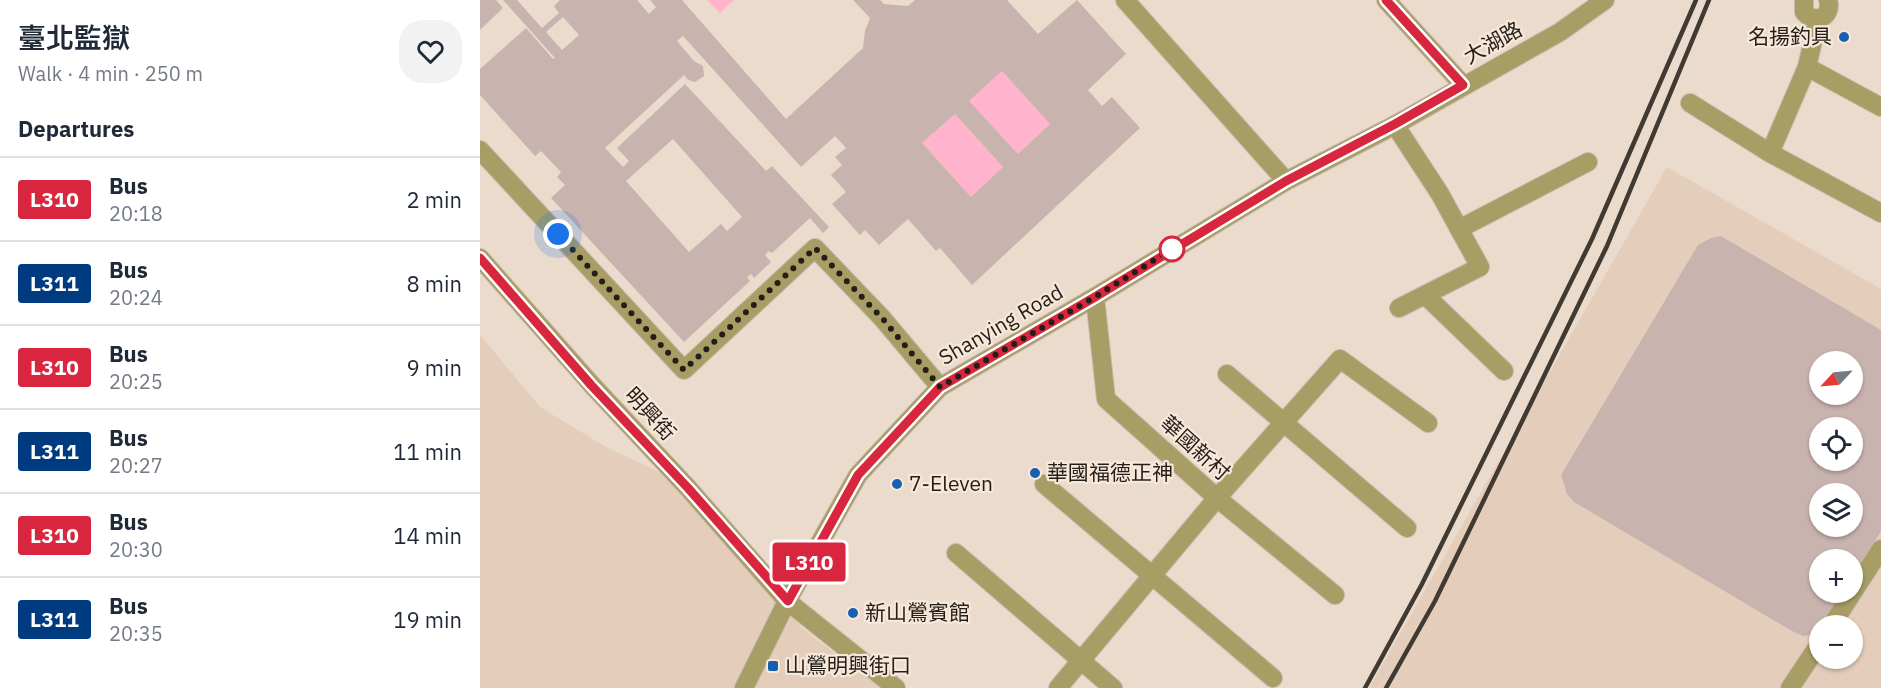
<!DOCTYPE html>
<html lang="en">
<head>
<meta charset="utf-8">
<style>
	:root { --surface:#fff; --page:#f2f2f3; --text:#1f2937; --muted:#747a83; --line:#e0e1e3 }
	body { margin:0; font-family:"IBM Plex Sans","Noto Sans TC",sans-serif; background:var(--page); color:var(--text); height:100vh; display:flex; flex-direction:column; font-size:22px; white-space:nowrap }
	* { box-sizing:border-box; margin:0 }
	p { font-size:20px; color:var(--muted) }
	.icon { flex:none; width:33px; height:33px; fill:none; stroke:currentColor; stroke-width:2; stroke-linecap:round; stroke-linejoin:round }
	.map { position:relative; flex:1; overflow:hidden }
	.panel { display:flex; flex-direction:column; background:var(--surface); width:480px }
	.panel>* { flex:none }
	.badge { padding:0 12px; border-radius:4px; font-size:21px; line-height:39px }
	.needle { width:39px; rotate:244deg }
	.fabs { position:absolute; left:1329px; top:351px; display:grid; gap:12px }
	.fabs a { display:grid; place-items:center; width:54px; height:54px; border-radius:50%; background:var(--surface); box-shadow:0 2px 4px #0004; font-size:30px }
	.you { position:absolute; width:30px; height:30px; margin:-15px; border:4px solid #fff; border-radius:50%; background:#1a73e8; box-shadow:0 0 0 9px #1a73e833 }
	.map>.badge { position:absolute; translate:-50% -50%; box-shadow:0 0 0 3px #fff }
	h2 { padding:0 18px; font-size:22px; line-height:54px }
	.round { display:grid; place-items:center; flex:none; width:63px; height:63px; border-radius:24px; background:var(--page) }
	.headline { display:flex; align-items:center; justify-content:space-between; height:102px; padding:0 18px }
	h1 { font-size:28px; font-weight:600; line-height:45px }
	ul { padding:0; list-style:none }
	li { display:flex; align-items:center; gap:18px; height:84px; padding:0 18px; border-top:2px solid var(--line) }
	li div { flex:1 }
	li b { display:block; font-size:22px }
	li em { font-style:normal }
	li .badge { min-width:66px; font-weight:700; text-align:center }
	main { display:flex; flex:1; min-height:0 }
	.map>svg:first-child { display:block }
	.built { fill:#e4cebb; fill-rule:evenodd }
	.green { fill:#ffb3cd }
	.building { fill:#c9b3af; fill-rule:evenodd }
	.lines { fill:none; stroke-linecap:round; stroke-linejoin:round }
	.minor-casing { stroke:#c7b9ac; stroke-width:20 }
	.minor { stroke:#a79d65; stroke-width:18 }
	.rail { stroke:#413a33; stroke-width:4.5 }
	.line-casing { stroke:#fff; stroke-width:14 }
	.line { stroke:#d7263d; stroke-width:9 }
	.walk { stroke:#231e18; stroke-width:6; stroke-dasharray:0 10.8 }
	.poi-dot { fill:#195faf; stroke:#f8e8d9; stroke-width:2 }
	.stop-dot { fill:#fff; stroke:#d7263d; stroke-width:3 }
	.labels { text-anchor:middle; stroke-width:4.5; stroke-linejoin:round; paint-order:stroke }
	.poi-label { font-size:21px; fill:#231e18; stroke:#f8e8d9; text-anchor:start }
	.street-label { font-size:21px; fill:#231e18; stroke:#f8e8d9 }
</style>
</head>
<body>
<main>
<section class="panel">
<div class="headline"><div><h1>臺北監獄</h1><p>Walk · 4 min · 250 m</p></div><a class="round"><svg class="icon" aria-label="heart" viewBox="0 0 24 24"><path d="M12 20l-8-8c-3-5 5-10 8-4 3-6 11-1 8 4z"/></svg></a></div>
<h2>Departures</h2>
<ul>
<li><span class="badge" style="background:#d7263d;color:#fff">L310</span><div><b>Bus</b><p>20:18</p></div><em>2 min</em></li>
<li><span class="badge" style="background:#003b80;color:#fff">L311</span><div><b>Bus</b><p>20:24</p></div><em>8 min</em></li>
<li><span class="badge" style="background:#d7263d;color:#fff">L310</span><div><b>Bus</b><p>20:25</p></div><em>9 min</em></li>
<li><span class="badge" style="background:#003b80;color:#fff">L311</span><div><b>Bus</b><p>20:27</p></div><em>11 min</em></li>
<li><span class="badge" style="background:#d7263d;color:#fff">L310</span><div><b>Bus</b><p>20:30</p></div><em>14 min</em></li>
<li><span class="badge" style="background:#003b80;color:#fff">L311</span><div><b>Bus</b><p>20:35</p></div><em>19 min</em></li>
</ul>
</section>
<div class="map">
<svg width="1401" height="688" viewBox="0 0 1401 688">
	<rect width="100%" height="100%" fill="#ebdbcc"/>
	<g class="built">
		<path d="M 1187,167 L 1401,289 L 1401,688 L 889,688 ZM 1340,362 L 1372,362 L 1372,394 L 1340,394 ZM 1340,428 L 1372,428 L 1372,460 L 1340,460 ZM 1340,494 L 1372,494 L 1372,526 L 1340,526 ZM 1340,560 L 1372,560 L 1372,592 L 1340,592 ZM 1340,626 L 1372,626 L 1372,658 L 1340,658 Z"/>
		<polygon points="0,335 60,407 126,447 188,476 322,628 400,688 0,688"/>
	</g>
	<g class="green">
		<polygon points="227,0 254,0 240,13"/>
		<polygon points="522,71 570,124 538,154 489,101"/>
		<polygon points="475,114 523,167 491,197 442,143"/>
	</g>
	<g class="building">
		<polygon points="0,0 16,0 23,8 0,30"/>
		<path d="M 23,0 L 37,0 L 62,28 L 79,13 L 74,6 L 80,0 L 157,0 L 169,14 L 176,7 L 170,0 L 202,0 L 306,119 L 383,48 L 385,31 L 390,18 L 373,0 L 400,0 L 404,4 L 428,6 L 435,0 L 527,0 L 558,34 L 597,0 L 646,54 L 608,90 L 622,106 L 632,97 L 660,128 L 492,285 L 460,248 L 456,251 L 428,219 L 399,245 L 385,230 L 380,235 L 352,204 L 366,192 L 351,175 L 362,165 L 355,157 L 366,148 L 355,136 L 321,167 L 203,36 L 197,41 L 214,61 L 223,66 L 224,76 L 215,82 L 208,80 L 204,75 L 125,148 L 143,167 L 149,161 L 137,148 L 205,84 L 286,171 L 292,166 L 349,227 L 343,233 L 330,218 L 292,253 L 289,251 L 285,255 L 291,262 L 274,278 L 271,274 L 267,277 L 270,281 L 204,342 L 71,198 L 85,185 L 77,177 L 81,172 L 61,151 L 55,156 L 0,95 L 0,69 L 46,28 L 73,59 L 75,58 ZM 83,17 L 99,35 L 82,50 L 66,32 ZM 522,71 L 570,124 L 538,154 L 489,101 ZM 475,114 L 523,167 L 491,197 L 442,143 ZM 193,139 L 262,217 L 247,231 L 241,224 L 209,252 L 146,181 Z"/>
		<path d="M 1241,236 L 1401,330 L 1401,531 L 1372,580 L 1372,560 L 1340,560 L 1340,592 L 1365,592 L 1346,626 L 1340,626 L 1340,632 L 1334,635 L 1323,636 L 1312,631 L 1094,502 L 1087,494 L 1081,475 L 1218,245 L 1231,238 ZM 1340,362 L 1372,362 L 1372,394 L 1340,394 ZM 1340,428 L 1372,428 L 1372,460 L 1340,460 ZM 1340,494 L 1372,494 L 1372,526 L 1340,526 Z"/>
	</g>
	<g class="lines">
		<defs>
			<g id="minor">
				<polyline points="645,0 806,181"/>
				<polyline points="906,0 983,85"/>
				<path d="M 1324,0 L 1324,12 C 1335,25 1353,17 1348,0"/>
				<polyline points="1327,67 1401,107"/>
				<polyline points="1210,103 1290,153 1327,67 1338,19"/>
				<polyline points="915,125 960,194 1000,267 919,308"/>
				<polyline points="0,150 204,370 335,248 402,318 460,387"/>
				<polyline points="1290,153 1401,213"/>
				<polyline points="979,229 1108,162"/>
				<polyline points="0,258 112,385 208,488 307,601 416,688"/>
				<polyline points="945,295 1024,371"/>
				<polyline points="615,297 626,399 737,498 855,595"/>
				<polyline points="747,374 927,528"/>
				<polyline points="564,484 793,678"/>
				<polyline points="476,553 633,688"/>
				<polyline points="1351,626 1401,549"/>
				<polyline points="264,688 307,601 378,475 460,387 615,297 806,181 915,125 1080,32 1125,0"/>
				<polyline points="578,688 737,498 860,359 948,423"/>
				<polyline points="1310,688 1340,643"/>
			</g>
		</defs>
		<use href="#minor" class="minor-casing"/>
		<use href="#minor" class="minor"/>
		<g class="rail">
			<polyline points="885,688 942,584 1112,239 1216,0"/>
			<polyline points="906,688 955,601 1127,246 1229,0"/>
		</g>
	</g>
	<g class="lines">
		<defs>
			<polyline id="line" points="0,258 111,385 208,488 308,601 378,475 460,387 615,297 806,181 915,124 983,85 906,0"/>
		</defs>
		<use href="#line" class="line-casing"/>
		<use href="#line" class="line"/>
		<polyline class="walk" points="78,234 204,370 335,248 402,318 460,387 615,297 692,249"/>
	</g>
	<g class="poi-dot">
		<circle cx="1364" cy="37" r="6"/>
		<circle cx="555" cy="473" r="6"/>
		<circle cx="417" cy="484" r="6"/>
		<circle cx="373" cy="613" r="6"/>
		<rect x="287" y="660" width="12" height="12" rx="3"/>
	</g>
	<circle class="stop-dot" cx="692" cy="249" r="12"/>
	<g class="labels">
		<g class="poi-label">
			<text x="1352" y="44" text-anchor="end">名揚釣具</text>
			<text x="567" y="480">華國福德正神</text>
			<text x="429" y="491">7-Eleven</text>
			<text x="385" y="620">新山鶯賓館</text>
			<text x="305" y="673">山鶯明興街口</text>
		</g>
		<g class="street-label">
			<text transform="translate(1013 43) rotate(-29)" y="7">大湖路</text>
			<text transform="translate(521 325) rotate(-30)" y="7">Shanying Road</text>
			<text transform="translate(170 414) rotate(47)" y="7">明興街</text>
			<text transform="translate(715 448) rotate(42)" y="7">華國新村</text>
		</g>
	</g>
</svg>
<div class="fabs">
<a><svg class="needle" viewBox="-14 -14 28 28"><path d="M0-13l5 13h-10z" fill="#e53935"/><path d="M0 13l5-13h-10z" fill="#747a83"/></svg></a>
<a><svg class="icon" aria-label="locate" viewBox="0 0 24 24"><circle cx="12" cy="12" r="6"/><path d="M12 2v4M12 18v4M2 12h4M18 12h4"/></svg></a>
<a><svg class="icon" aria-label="layers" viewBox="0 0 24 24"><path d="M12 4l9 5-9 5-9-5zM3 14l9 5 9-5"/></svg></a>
<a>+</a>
<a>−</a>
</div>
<div class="you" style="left:78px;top:234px"></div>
<b class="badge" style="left:329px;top:562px;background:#d7263d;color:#fff">L310</b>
</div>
</main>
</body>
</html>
